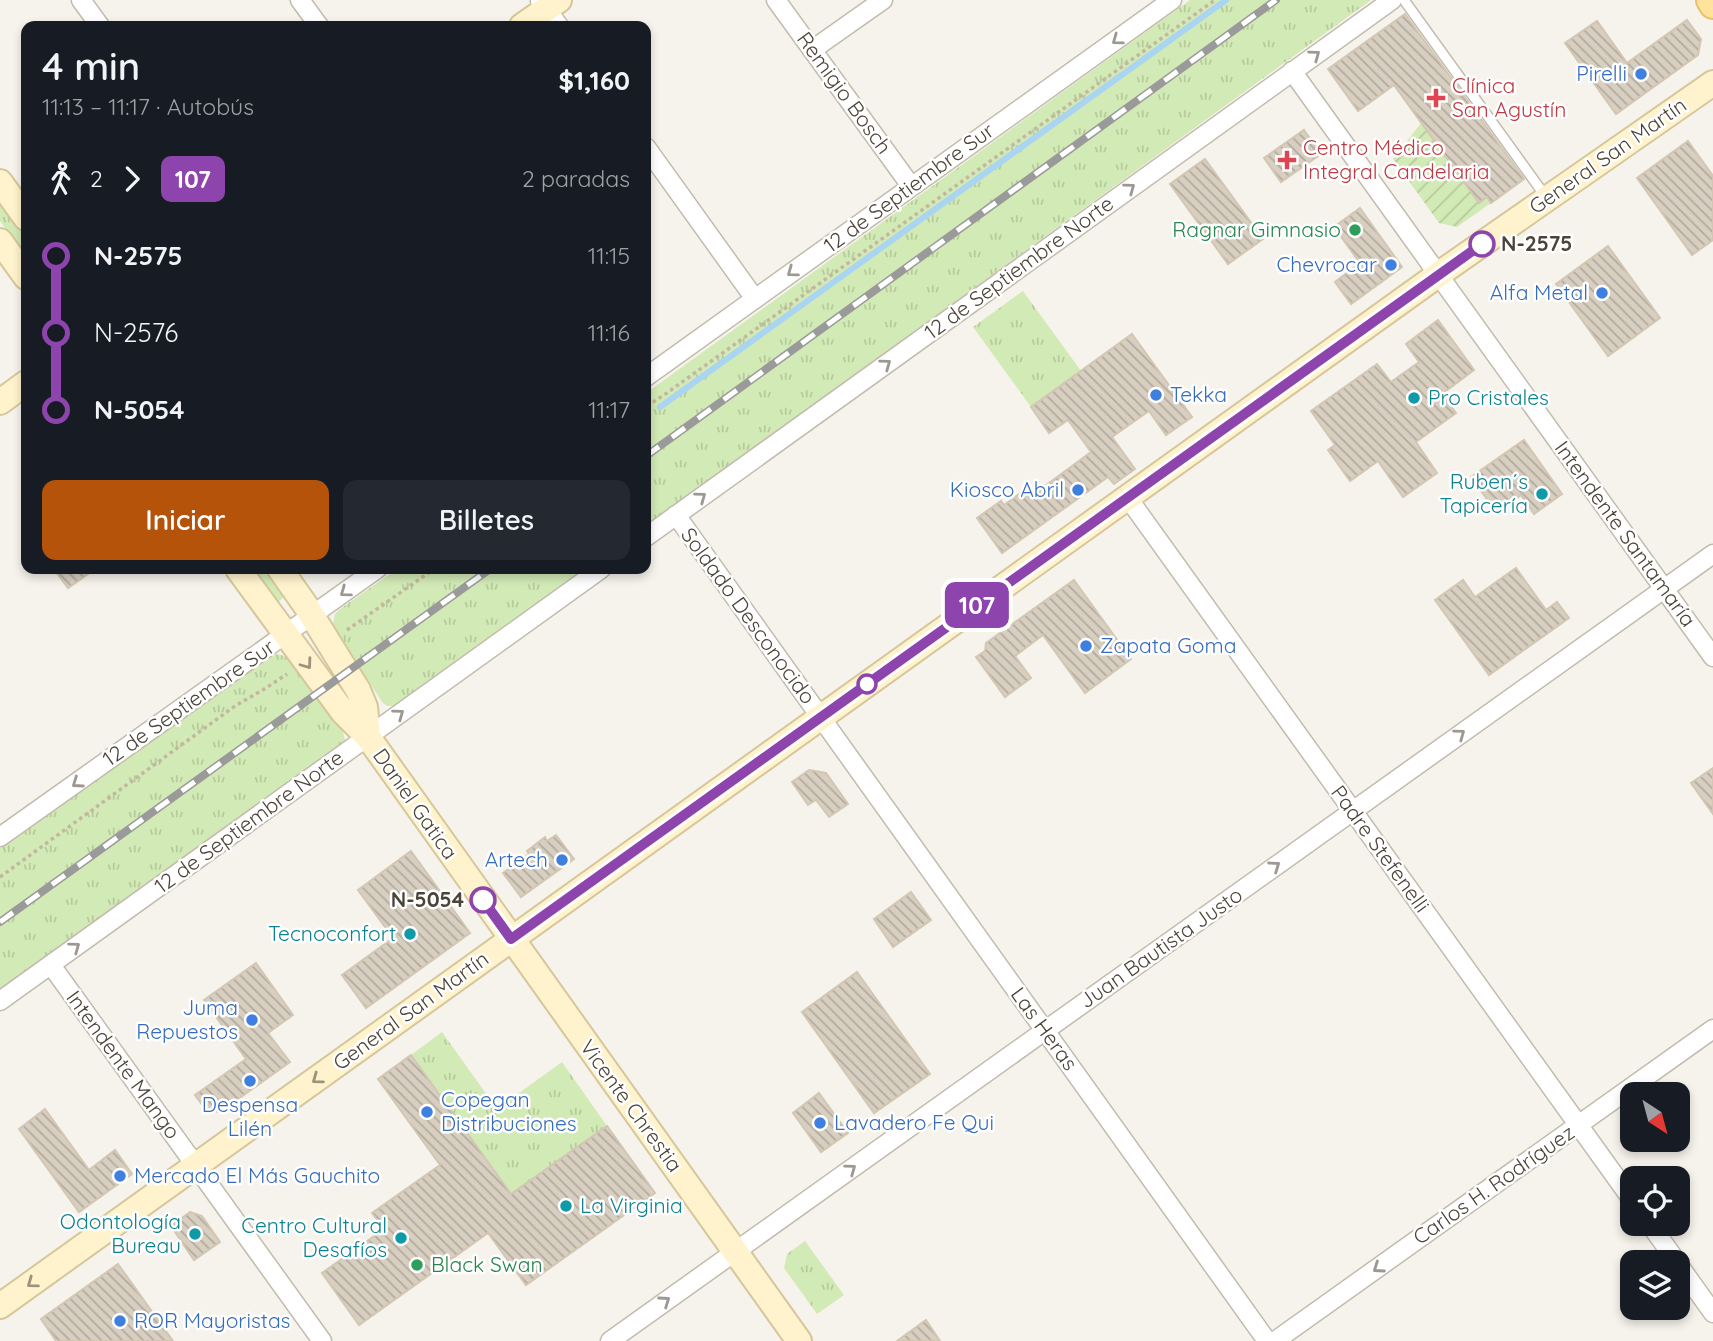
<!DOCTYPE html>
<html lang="es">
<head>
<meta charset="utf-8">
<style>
	:root { --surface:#171b24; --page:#242831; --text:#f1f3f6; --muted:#9ea1a6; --accent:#b45309 }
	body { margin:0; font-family:Quicksand,sans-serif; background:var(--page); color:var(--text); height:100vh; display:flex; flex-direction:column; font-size:26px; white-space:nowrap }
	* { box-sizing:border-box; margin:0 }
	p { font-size:23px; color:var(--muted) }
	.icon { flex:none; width:38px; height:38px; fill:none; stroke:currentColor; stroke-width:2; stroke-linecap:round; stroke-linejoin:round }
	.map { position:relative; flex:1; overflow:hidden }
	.panel { position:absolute; left:21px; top:21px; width:630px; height:553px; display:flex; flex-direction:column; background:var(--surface); border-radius:14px; box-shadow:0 4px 10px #0003 }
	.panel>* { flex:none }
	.badge { padding:0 14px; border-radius:10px; font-size:24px; line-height:46px }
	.needle { width:46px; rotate:144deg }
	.fabs { position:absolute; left:1620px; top:1082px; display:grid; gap:14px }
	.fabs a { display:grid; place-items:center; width:70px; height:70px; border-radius:14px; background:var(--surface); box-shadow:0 4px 10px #0003; font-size:35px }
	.map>.badge { position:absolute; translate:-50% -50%; box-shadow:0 0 0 4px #fff }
	.legs { display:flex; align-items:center; gap:10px; height:77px; padding:0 21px; font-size:23px }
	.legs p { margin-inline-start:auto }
	.summary { display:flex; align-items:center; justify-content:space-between; height:119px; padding:0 21px }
	h1 { font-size:38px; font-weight:600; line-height:52px }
	.button { display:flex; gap:14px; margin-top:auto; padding:14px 21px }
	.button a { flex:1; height:80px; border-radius:14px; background:var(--accent); color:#fff; font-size:28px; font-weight:600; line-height:80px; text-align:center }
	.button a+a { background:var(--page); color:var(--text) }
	ul { padding:0 21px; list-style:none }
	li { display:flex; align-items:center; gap:24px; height:77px; font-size:26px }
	li i { display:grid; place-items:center; width:10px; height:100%; margin:0 9px; background:currentColor }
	li i::after { content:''; width:18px; height:18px; margin:-9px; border:5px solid; border-radius:50%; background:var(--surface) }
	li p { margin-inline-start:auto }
	li:first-child i { background:linear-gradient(#0000 50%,currentColor 0) }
	li:last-child i { background:linear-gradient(currentColor 50%,#0000 0) }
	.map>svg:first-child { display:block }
	.grass { fill:url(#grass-tufts) }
	.garden { fill:url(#garden-furrows) }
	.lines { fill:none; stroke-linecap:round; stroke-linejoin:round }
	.stream { stroke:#a9d4f2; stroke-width:6 }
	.building { fill:url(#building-back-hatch); stroke:#d3c7b4; stroke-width:2 }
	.lane-casing { stroke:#c2bbae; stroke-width:12 }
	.street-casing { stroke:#c2bbae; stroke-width:21 }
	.secondary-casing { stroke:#d6c79b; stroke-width:28 }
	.primary-casing { stroke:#e6c16a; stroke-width:30 }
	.path { stroke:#c4b79f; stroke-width:3.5; stroke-dasharray:3.5 3.5; stroke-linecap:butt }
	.lane { stroke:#fff; stroke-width:9 }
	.street { stroke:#fff; stroke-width:18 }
	.secondary { stroke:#fff3cd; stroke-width:24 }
	.primary { stroke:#ffe39c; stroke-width:26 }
	.rail-casing { stroke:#9a9a9a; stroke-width:8 }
	.rail { stroke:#fff; stroke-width:5; stroke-dasharray:16; stroke-linecap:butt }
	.oneway { stroke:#9c9892 }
	.oneway2 { stroke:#9c937c }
	.line-1-casing { stroke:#fff; stroke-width:16 }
	.line-1 { stroke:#8e44ad; stroke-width:10 }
	.shop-dot { fill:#3f7fe0; stroke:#fff; stroke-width:2.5 }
	.health-dot { fill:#e0444e; stroke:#fff; stroke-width:2.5 }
	.leisure-dot { fill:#2e9e5b; stroke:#fff; stroke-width:2.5 }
	.stop-1-dot { fill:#fff; stroke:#8e44ad; stroke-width:3.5 }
	.culture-dot { fill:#0f9aa8; stroke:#fff; stroke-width:2.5 }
	.labels { text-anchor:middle; stroke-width:5; stroke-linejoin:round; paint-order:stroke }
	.shop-label { font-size:21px; fill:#366cbe; stroke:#fff; text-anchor:end }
	.health-label { font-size:21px; fill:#be3a42; stroke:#fff; text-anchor:start }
	.street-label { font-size:21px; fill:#4b4439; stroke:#fff }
	.leisure-label { font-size:21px; fill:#27864d; stroke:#fff; text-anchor:end }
	.stop-label { font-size:21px; font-weight:bold; fill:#4b4439; stroke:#fff; text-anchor:start }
	.culture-label { font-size:21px; fill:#0d838f; stroke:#fff; text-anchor:end }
</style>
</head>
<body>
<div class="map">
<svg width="1713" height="1341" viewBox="0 0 1713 1341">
	<defs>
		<pattern id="grass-tufts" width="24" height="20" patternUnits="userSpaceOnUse" patternTransform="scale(1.75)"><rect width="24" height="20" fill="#d2eab5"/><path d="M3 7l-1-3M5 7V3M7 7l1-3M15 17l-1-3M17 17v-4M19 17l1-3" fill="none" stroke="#b6ca9c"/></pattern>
		<pattern id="garden-furrows" width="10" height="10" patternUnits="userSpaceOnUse" patternTransform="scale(1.75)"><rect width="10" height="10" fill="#d2eab5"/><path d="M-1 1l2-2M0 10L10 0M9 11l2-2" fill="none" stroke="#b6ca9c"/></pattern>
		<pattern id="building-back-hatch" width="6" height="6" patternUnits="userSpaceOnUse" patternTransform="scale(1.75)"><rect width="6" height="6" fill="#d8cfc1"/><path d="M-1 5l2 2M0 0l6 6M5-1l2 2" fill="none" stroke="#b1aa9e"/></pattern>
	</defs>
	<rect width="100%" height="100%" fill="#f6f3ec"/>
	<g class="grass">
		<polygon points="1190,0 1371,0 646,526 646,393"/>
		<polygon points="0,199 26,236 26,257 0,221"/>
		<polygon points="1023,291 1081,371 1031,407 973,327"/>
		<polygon points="251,569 267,569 284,593 282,599 279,601 274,600"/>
		<path d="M 397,569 L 586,569 L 399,705 C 392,707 387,707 382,702 L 333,624 L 335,614 L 340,609 Z"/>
		<polygon points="277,654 288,657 293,662 343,732 345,740 343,744 0,991 0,848 264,660"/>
		<polygon points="442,1032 497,1109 562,1062 607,1126 511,1194 411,1055"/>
		<polygon points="805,1241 844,1295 817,1314 784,1268 787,1254"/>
	</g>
	<polygon class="garden" points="1421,123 1479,202 1487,197 1491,203 1457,227 1439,223 1393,159"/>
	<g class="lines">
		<polyline class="stream" points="660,407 1226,0"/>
	</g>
	<g class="building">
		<polygon points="1405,14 1524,179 1491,203 1487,197 1479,203 1394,85 1358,111 1328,69"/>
		<polygon points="1687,20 1701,39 1698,55 1616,114 1565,43 1597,21 1627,63"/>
		<polygon points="1304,130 1321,154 1281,182 1264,158"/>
		<polygon points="1688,141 1713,176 1713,240 1692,255 1637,178"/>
		<polygon points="1205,159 1263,239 1228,264 1170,184"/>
		<polygon points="1360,208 1402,267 1351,304 1335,282 1360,263 1334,227"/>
		<polygon points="1608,246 1660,318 1608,356 1556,284"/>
		<polygon points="1438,320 1474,370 1442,394 1456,413 1416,442 1437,473 1403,497 1378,461 1350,481 1328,450 1335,445 1311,411 1377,364 1391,382 1419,362 1406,344"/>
		<polygon points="1132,334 1192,417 1166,435 1149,411 1112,437 1135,469 1114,484 1108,477 1002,553 977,518 1001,501 1004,505 1029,487 1034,494 1091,452 1068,420 1049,433 1031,407"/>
		<polygon points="1524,440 1562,494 1534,514 1521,495 1497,513 1471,477"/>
		<polygon points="1516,568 1546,610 1557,602 1569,618 1489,675 1435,600 1463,580 1475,597"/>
		<polygon points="54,569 95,569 68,588"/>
		<polygon points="1074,580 1131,659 1085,693 1043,635 1015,656 1031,678 1005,697 976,657 985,651 986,643"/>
		<polygon points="1713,768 1713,814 1691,783"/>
		<polygon points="809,770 826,773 848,804 829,817 816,800 808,805 792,782"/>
		<polygon points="556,835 574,859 521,897 503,873 529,854 527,851 545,837 547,841"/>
		<polygon points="411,851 470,933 366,1008 342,975 393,938 358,890"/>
		<polygon points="911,892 931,920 893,947 874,919"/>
		<polygon points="256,963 293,1015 268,1033 290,1062 220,1112 206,1110 195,1095 246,1059 204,1000"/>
		<polygon points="857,972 930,1074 874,1113 802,1012"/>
		<polygon points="411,1055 511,1194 607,1126 655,1193 526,1285 488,1233 359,1325 322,1273 384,1229 372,1213 440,1165 378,1079"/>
		<polygon points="819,1093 848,1133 821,1152 793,1113"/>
		<polygon points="45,1109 89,1170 115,1150 132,1174 79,1212 19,1129"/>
		<polygon points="190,1212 202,1216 220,1242 194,1260 171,1226"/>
		<polygon points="118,1264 173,1341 56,1341 41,1319"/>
		<polygon points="926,1320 940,1341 897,1341"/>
	</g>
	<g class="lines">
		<defs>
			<polyline id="lane" points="1404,0 1546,197"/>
			<g id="street">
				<polyline points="81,0 100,26"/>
				<polyline points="300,0 319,26"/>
				<polyline points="776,0 911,186"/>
				<polyline points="540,1 559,26"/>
				<polyline points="812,50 883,0"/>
				<polyline points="1292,71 1713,657"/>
				<polyline points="646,147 755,299"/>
				<polyline points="646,377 1172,0"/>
				<polyline points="1128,498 1633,1201"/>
				<polyline points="676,515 1267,1341"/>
				<polyline points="646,537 1392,0"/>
				<polyline points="0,837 377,569"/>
				<polyline points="51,965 322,1341"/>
				<polyline points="0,1001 601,569"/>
				<polyline points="1649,1223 1677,1262"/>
				<polyline points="1678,1264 1713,1313"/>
				<polyline points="610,1341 1713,554"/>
				<polyline points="1275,1341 1713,1029"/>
			</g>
			<g id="secondary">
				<polyline points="522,26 559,0"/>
				<polyline points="0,182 26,218"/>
				<polyline points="0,241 26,277"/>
				<polyline points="0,402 26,383"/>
				<polyline points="238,569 343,712 368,737 799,1341"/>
				<polyline points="280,569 306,606 358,690 365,707 368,737"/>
				<polyline points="0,1306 1439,274 1713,83"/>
			</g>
			<polyline id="primary" points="1710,0 1713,5"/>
		</defs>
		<use href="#lane" class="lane-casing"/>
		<use href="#street" class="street-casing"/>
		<use href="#secondary" class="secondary-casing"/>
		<use href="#primary" class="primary-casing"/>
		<g class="path">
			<polyline points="646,404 653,402 664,395 1215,0"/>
			<polyline points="347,630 434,569"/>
			<polyline points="0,877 235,706 266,688 287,674"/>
		</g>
		<use href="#lane" class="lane"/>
		<use href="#street" class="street"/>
		<use href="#secondary" class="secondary"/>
		<use href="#primary" class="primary"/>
		<defs>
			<g id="rail">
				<polyline points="646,456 1276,0"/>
				<polyline points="0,922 490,569"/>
			</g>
		</defs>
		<use href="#rail" class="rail-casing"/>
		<use href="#rail" class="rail"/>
	</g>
	<defs><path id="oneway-chevron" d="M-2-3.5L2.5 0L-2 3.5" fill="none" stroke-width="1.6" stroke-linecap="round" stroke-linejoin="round" transform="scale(1.75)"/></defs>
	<g class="oneway">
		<use href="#oneway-chevron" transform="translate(1117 40) rotate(144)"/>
		<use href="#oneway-chevron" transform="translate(1315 55) rotate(-36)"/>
		<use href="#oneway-chevron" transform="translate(1130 188) rotate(-36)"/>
		<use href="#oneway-chevron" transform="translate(792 272) rotate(144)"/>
		<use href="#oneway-chevron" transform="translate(886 364) rotate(-36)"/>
		<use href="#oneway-chevron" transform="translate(701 497) rotate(-36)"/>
		<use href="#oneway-chevron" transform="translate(345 592) rotate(144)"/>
		<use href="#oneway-chevron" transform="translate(399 714) rotate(-36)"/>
		<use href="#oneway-chevron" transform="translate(1460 734) rotate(-36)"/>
		<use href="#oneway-chevron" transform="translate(77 783) rotate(145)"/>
		<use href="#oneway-chevron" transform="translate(1275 866) rotate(-35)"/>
		<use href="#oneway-chevron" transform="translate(75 947) rotate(-36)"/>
		<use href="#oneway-chevron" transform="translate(851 1169) rotate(-36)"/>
		<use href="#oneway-chevron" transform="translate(1378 1268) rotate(145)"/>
		<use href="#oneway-chevron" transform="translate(665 1301) rotate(-35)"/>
	</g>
	<g class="oneway2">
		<use href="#oneway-chevron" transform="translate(307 664) rotate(54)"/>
		<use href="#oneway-chevron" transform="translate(317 1079) rotate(144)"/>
		<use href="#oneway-chevron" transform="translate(32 1283) rotate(144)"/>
	</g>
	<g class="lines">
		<defs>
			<polyline id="line-1" points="483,900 511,939 1482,244"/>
		</defs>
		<use href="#line-1" class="line-1-casing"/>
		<use href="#line-1" class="line-1"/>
	</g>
	<g class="shop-dot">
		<circle cx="1641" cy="74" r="7"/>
		<circle cx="1391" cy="265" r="7"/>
		<circle cx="1602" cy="293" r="7"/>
		<circle cx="1156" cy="395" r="7"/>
		<circle cx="1078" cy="490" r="7"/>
		<circle cx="1086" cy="646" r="7"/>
		<circle cx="562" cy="860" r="7"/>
		<circle cx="252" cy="1020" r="7"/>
		<circle cx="250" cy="1081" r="7"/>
		<circle cx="427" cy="1112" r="7"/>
		<circle cx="820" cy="1123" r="7"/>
		<circle cx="120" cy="1176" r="7"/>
		<circle cx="120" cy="1321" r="7"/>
	</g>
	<g class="health-dot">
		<path d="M1432.5 87.5h7v7h7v7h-7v7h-7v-7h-7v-7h7z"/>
		<path d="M1283.5 149.5h7v7h7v7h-7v7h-7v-7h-7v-7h7z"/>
	</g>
	<g class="leisure-dot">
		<circle cx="1355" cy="230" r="7"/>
		<circle cx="417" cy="1265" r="7"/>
	</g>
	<g class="stop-1-dot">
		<circle cx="1482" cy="244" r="12"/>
		<circle cx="867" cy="684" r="9"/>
		<circle cx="483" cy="900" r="12"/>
	</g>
	<g class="culture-dot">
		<circle cx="1414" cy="398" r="7"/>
		<circle cx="1542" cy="494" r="7"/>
		<circle cx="410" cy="934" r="7"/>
		<circle cx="566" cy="1206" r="7"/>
		<circle cx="195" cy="1234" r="7"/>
		<circle cx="401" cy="1238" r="7"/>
	</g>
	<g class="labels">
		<g class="shop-label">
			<text x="1627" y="81">Pirelli</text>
			<text x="1377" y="272">Chevrocar</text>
			<text x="1588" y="300">Alfa Metal</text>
			<text x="1170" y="402" text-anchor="start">Tekka</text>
			<text x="1064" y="497">Kiosco Abril</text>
			<text x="1100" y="653" text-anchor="start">Zapata Goma</text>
			<text x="548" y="867">Artech</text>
			<text x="238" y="1015">Juma<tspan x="238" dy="24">Repuestos</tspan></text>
			<text x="441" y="1107" text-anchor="start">Copegan<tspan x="441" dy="24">Distribuciones</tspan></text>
			<text x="250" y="1112" text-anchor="middle">Despensa<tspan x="250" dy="24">Lilén</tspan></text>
			<text x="834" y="1130" text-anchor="start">Lavadero Fe Qui</text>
			<text x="134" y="1183" text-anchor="start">Mercado El Más Gauchito</text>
			<text x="134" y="1328" text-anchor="start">ROR Mayoristas</text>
		</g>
		<g class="health-label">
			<text x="1452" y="93">Clínica<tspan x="1452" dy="24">San Agustín</tspan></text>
			<text x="1303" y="155">Centro Médico<tspan x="1303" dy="24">Integral Candelaria</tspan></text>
		</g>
		<g class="street-label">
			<text transform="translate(844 93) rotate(54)" y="7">Remigio Bosch</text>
			<text transform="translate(1608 156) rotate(-35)" y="7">General San Martín</text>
			<text transform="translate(909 188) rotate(-36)" y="7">12 de Septiembre Sur</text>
			<text transform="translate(1019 268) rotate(-36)" y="7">12 de Septiembre Norte</text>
			<text transform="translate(1625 534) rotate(54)" y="7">Intendente Santamaría</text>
			<text transform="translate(748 616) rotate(54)" y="7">Soldado Desconocido</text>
			<text transform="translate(189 703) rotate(-35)" y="7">12 de Septiembre Sur</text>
			<text transform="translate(415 804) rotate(55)" y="7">Daniel Gatica</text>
			<text transform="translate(249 822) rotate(-36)" y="7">12 de Septiembre Norte</text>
			<text transform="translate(1380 849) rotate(54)" y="7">Padre Stefenelli</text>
			<text transform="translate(1161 948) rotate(-35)" y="7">Juan Bautista Justo</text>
			<text transform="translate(411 1011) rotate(-36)" y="7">General San Martín</text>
			<text transform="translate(1044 1029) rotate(54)" y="7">Las Heras</text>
			<text transform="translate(123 1065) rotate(54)" y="7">Intendente Mango</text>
			<text transform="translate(631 1106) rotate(54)" y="7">Vicente Chrestia</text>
			<text transform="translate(1494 1185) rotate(-35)" y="7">Carlos H. Rodríguez</text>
		</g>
		<g class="leisure-label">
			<text x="1341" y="237">Ragnar Gimnasio</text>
			<text x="431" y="1272" text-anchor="start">Black Swan</text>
		</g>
		<g class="stop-label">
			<text x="1501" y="251">N-2575</text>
			<text x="464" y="907" text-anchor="end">N-5054</text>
		</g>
		<g class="culture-label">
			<text x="1428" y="405" text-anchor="start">Pro Cristales</text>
			<text x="1528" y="489">Ruben´s<tspan x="1528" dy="24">Tapicería</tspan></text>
			<text x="396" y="941">Tecnoconfort</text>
			<text x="580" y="1213" text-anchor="start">La Virginia</text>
			<text x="181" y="1229">Odontología<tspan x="181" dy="24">Bureau</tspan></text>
			<text x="387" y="1233">Centro Cultural<tspan x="387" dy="24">Desafíos</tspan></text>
		</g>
	</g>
</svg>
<div class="fabs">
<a><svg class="needle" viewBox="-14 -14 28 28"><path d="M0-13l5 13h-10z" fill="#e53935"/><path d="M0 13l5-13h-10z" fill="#9ea1a6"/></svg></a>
<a><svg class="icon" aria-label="locate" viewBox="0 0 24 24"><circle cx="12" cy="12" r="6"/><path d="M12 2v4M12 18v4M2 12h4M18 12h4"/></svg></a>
<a><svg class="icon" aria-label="layers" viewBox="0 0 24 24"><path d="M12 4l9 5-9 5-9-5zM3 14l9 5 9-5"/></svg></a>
</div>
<b class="badge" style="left:977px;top:605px;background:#8e44ad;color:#fff">107</b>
<section class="panel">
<div class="summary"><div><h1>4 min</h1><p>11:13 – 11:17 · Autobús</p></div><b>$1,160</b></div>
<div class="legs"><svg class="icon" aria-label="walk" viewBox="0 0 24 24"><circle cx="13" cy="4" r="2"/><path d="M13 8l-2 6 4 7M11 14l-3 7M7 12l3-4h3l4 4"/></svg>2<svg class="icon" aria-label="forward" viewBox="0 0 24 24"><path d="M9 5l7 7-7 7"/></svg><b class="badge" style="background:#8e44ad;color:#fff">107</b><p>2 paradas</p></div>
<ul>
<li><i style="color:#8e44ad"></i><b>N-2575</b><p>11:15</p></li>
<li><i style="color:#8e44ad"></i><span>N-2576</span><p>11:16</p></li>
<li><i style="color:#8e44ad"></i><b>N-5054</b><p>11:17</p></li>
</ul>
<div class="button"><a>Iniciar</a><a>Billetes</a></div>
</section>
</div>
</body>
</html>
